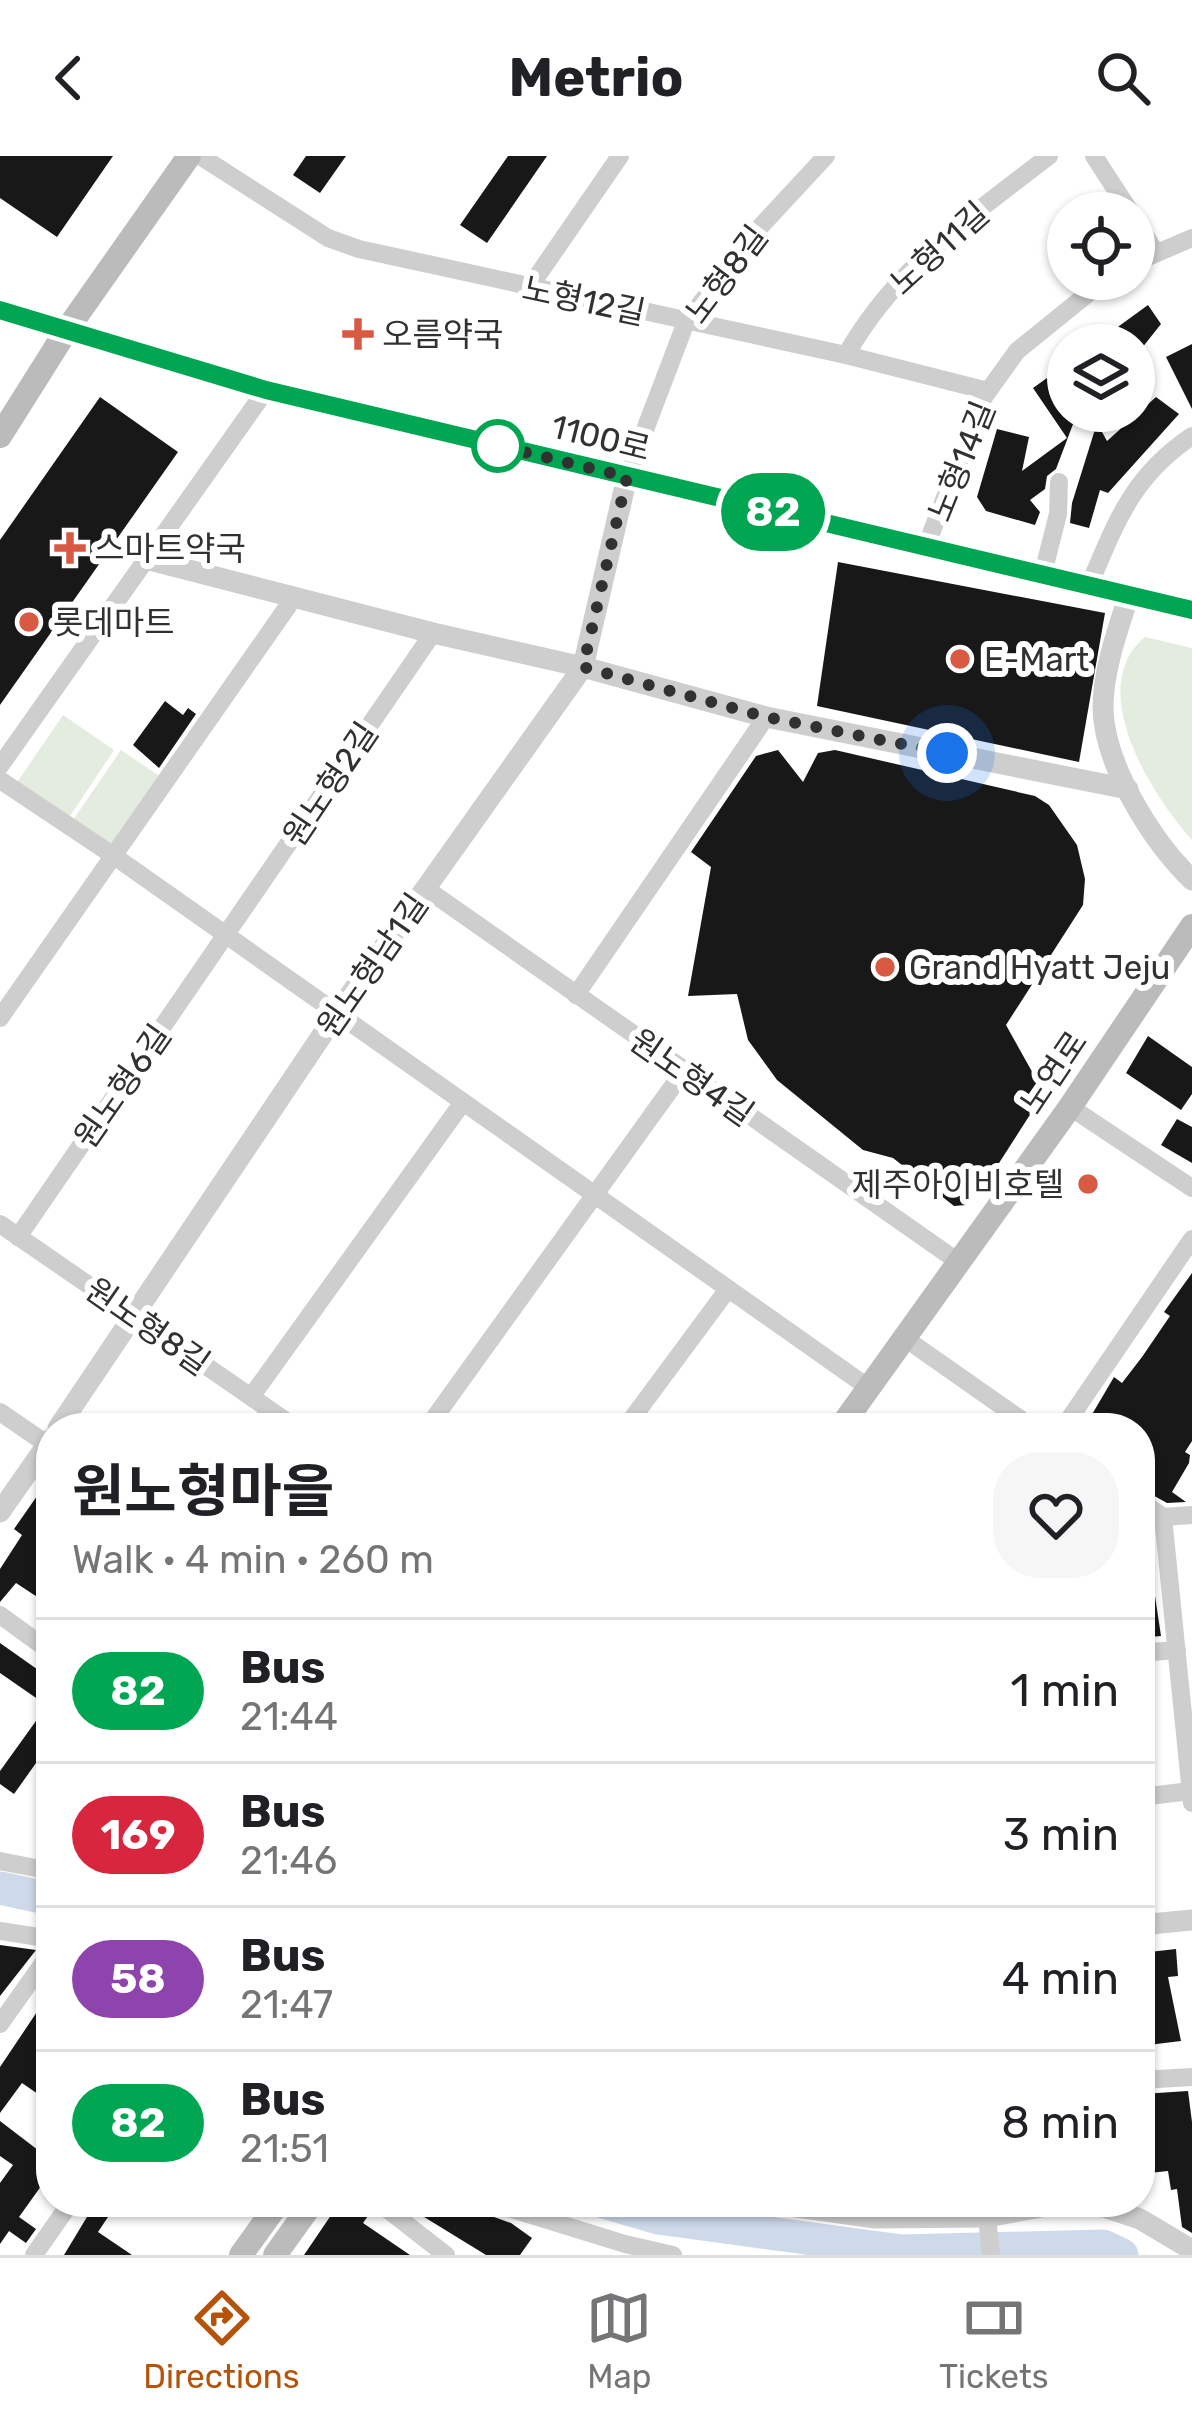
<!DOCTYPE html>
<html lang="en">
<head>
<meta charset="utf-8">
<style>
	:root { --surface:#fff; --page:#f6f6f6; --text:#202124; --muted:#757577; --line:#e0e0e0; --accent:#b45309 }
	body { margin:0; font-family:Rubik,"Noto Sans KR",sans-serif; background:var(--page); color:var(--text); height:100vh; display:flex; flex-direction:column; font-size:45px; white-space:nowrap }
	* { box-sizing:border-box; margin:0 }
	p { font-size:39px; color:var(--muted) }
	.icon { flex:none; width:66px; height:66px; fill:none; stroke:currentColor; stroke-width:2; stroke-linecap:round; stroke-linejoin:round }
	.map { position:relative; flex:1; overflow:hidden }
	.side { position:absolute; left:36px; top:1257px; width:1119px; height:804px; display:flex; flex-direction:column; background:var(--surface); border-radius:48px; box-shadow:0 3px 9px #0004 }
	.side>* { flex:none }
	.badge { padding:0 24px; border-radius:39px; font-size:42px; line-height:78px }
	.tools { position:absolute; left:1047px; top:36px; display:grid; gap:24px }
	.tools a { display:grid; place-items:center; width:108px; height:108px; border-radius:50%; background:var(--surface); box-shadow:0 3px 9px #0004; font-size:60px }
	.you { position:absolute; width:60px; height:60px; margin:-30px; border:9px solid #fff; border-radius:50%; background:#1a73e8; box-shadow:0 0 0 18px #1a73e833 }
	.map>.badge { position:absolute; translate:-50% -50%; box-shadow:0 0 0 6px #fff }
	.round { display:grid; place-items:center; flex:none; width:126px; height:126px; border-radius:48px; background:var(--page) }
	.headline { display:flex; align-items:center; justify-content:space-between; height:204px; padding:0 36px }
	h1 { font-size:57px; font-weight:700; line-height:90px }
	ul { padding:0; list-style:none }
	li { display:flex; align-items:center; gap:36px; height:144px; padding:0 36px; border-top:3px solid var(--line) }
	li div { flex:1 }
	li b { display:block; font-size:45px }
	li em { font-style:normal }
	li .badge { min-width:132px; font-weight:700; text-align:center }
	header { display:flex; justify-content:space-between; align-items:center; height:156px; padding:0 36px; background:var(--surface); font-size:54px; font-weight:700 }
	.tab-bar { display:flex; justify-content:space-around; align-items:center; height:168px; border-top:3px solid var(--line); background:var(--surface); font-size:33px; color:var(--muted) }
	.tab-bar a { display:grid; justify-items:center; gap:6px }
	.tab-bar .current { color:var(--accent) }
	.map>svg:first-child { display:block }
	.green { fill:#e4ece0 }
	.lines { fill:none; stroke-linecap:round; stroke-linejoin:round }
	.river { stroke:#ced9ea; stroke-width:33 }
	.building { fill:#181818 }
	.minor { stroke:#cecece; stroke-width:18 }
	.tertiary { stroke:#cecece; stroke-width:21 }
	.secondary { stroke:#bbb; stroke-width:24 }
	.line-casing { stroke:#fff; stroke-width:27 }
	.line { stroke:#00a651; stroke-width:18 }
	.walk { stroke:#313131; stroke-width:12; stroke-dasharray:0 21.6 }
	.poi-dot { fill:#d85a43; stroke:#fff; stroke-width:4.5 }
	.stop-dot { fill:#fff; stroke:#00a651; stroke-width:6 }
	.labels { text-anchor:middle; stroke-width:12; stroke-linejoin:round; paint-order:stroke }
	.street-label { font-size:33px; fill:#313131; stroke:#fff }
	.poi-label { font-size:33px; fill:#313131; stroke:#fff; text-anchor:start }
</style>
</head>
<body>
<header><svg class="icon" aria-label="back" viewBox="0 0 24 24"><path d="M15 5l-7 7 7 7"/></svg>Metrio<svg class="icon" aria-label="search" viewBox="0 0 24 24"><circle cx="10" cy="10" r="6"/><path d="M15 15l6 6"/></svg></header>
<div class="map">
<svg width="1192" height="2099" viewBox="0 0 1192 2099">
	<rect width="100%" height="100%" fill="#fff"/>
	<g class="green">
		<path d="M 1145,481 L 1192,492 L 1192,684 C 1153,641 1083,532 1145,481 Z"/>
		<polygon points="63,559 114,594 68,663 16,628"/>
		<polygon points="121,594 161,621 113,691 73,664"/>
	</g>
	<g class="lines">
		<g class="river">
			<polyline points="0,1732 51,1743"/>
			<polyline points="603,2046 658,2062 902,2095 1103,2090 1122,2099"/>
		</g>
	</g>
	<g class="building">
		<polygon points="0,0 113,0 57,81 0,42"/>
		<polygon points="306,0 346,0 320,37 293,19"/>
		<polygon points="508,0 547,0 487,87 460,69"/>
		<polygon points="1148,149 1161,168 1134,202 1134,189 1093,189"/>
		<polygon points="1192,188 1192,253 1166,201"/>
		<polygon points="1068,207 1068,255 1078,255 1056,313 1047,320 1045,333 1030,344 1040,356 1035,369 986,355 977,341 997,273 1029,281 1022,315 1067,282 1033,232"/>
		<polygon points="100,241 178,296 0,549 0,384"/>
		<polygon points="1156,241 1179,258 1108,337 1100,334 1089,372 1070,367 1072,347 1097,267 1107,285"/>
		<polygon points="838,406 1105,457 1079,606 817,550"/>
		<polygon points="165,545 183,559 188,552 196,558 159,612 133,589"/>
		<polygon points="778,594 803,626 818,597 835,594 1035,640 1049,649 1077,689 1085,723 1083,749 1006,869 1044,937 981,1035 966,1049 954,1050 893,1002 863,994 777,924 748,884 737,838 688,840 711,711 691,696 756,600"/>
		<polygon points="1148,880 1192,911 1192,938 1181,954 1126,917"/>
		<polygon points="1177,963 1192,971 1192,1007 1161,989"/>
		<polygon points="1192,1117 1192,1285 1185,1296 1190,1299 1189,1307 1172,1336 1186,1346 1167,1347 1140,1332 1140,1272 1084,1272 1114,1221 1122,1227 1142,1201 1170,1160 1164,1156"/>
		<polygon points="51,1320 51,1450 16,1427 0,1446 0,1413 22,1379 14,1373"/>
		<polygon points="1140,1361 1149,1368 1151,1377 1155,1420 1152,1420 1161,1480 1140,1482"/>
		<polygon points="0,1487 51,1523 39,1544 0,1517"/>
		<polygon points="41,1558 51,1565 51,1586 14,1638 0,1628 0,1615"/>
		<polygon points="0,1789 36,1794 0,1840"/>
		<polygon points="1176,1793 1178,1820 1168,1821 1181,1885 1140,1890 1140,1797"/>
		<polygon points="51,1835 51,1947 22,1927 0,1957 0,1911"/>
		<polygon points="1188,1935 1192,1966 1192,2077 1182,2071 1177,2033 1171,2034 1168,2015 1140,2018 1142,1938"/>
		<polygon points="0,1965 51,2004 51,2031 44,2026 19,2061 36,2073 26,2087 9,2075 0,2088 0,2027 13,2009 0,2000"/>
		<polygon points="96,2046 118,2046 98,2076 132,2099 64,2099"/>
		<polygon points="340,2046 354,2046 370,2057 363,2067 410,2099 304,2099"/>
		<polygon points="416,2056 480,2056 511,2067 532,2082 520,2099 486,2099"/>
	</g>
	<g class="lines">
		<g class="minor">
			<polyline points="200,0 328,82 359,93 846,199 988,235"/>
			<polyline points="1094,0 1131,57"/>
			<polyline points="1134,62 1155,95"/>
			<polyline points="1134,107 1192,82"/>
			<polyline points="529,132 620,0"/>
			<path d="M 846,199 C 896,111 970,61 1049,0"/>
			<polyline points="627,321 686,166 761,70 826,0"/>
			<polyline points="925,393 984,241 1017,195 1106,123"/>
			<polyline points="1042,421 1058,358 1059,326"/>
			<path d="M 1088,432 C 1116,367 1131,321 1192,280"/>
			<polyline points="0,610 266,234"/>
			<polyline points="0,624 114,700 869,1232"/>
			<polyline points="425,732 960,1107"/>
			<polyline points="576,839 766,561"/>
			<polyline points="0,862 295,440"/>
			<polyline points="1070,951 1192,1032"/>
			<polyline points="0,1068 296,1272"/>
			<polyline points="18,1081 433,477"/>
			<polyline points="906,1183 1033,1272"/>
			<polyline points="251,1241 463,946"/>
			<polyline points="0,1256 51,1291"/>
			<polyline points="427,1272 683,916"/>
			<polyline points="625,1272 728,1133"/>
			<polyline points="1063,1272 1192,1083"/>
			<polyline points="1140,1345 1163,1361 1192,1359"/>
			<polyline points="1163,1361 1192,1647"/>
			<polyline points="0,1459 51,1496"/>
			<polyline points="1140,1497 1177,1494"/>
			<polyline points="1140,1641 1191,1635"/>
			<polyline points="0,1705 51,1715"/>
			<polyline points="0,1775 51,1783"/>
			<polyline points="0,1868 51,1796"/>
			<polyline points="1140,1924 1192,1921"/>
			<polyline points="378,2046 446,2099"/>
			<polyline points="489,2046 625,2088 673,2099"/>
			<polyline points="987,2061 991,2099"/>
			<polyline points="34,2099 71,2046"/>
		</g>
		<g class="tertiary">
			<polyline points="146,403 433,477 583,511 766,561 1128,633"/>
			<path d="M 1128,442 C 1117,476 1103,515 1103,552 C 1104,609 1152,685 1192,724"/>
			<polyline points="58,1272 337,857 583,511 627,321"/>
			<polyline points="0,1356 51,1283"/>
			<polyline points="1140,1769 1192,1764"/>
			<polyline points="761,2046 875,2062 987,2061 1063,2047 1104,2051 1140,2063 1192,2094"/>
		</g>
		<g class="secondary">
			<polyline points="0,154 266,234 1192,455"/>
			<polyline points="0,280 68,172 189,0"/>
			<polyline points="840,1272 1070,951 1192,770"/>
			<polyline points="241,2099 279,2046"/>
			<polyline points="275,2099 313,2046"/>
		</g>
	</g>
	<g class="lines">
		<defs>
			<polyline id="line" points="0,154 266,234 1192,454"/>
		</defs>
		<use href="#line" class="line-casing"/>
		<use href="#line" class="line"/>
		<polyline class="walk" points="498,290 491,288 627,321 583,511 766,561 947,597"/>
	</g>
	<g class="poi-dot">
		<path d="M352 160h12v12h12v12h-12v12h-12v-12h-12v-12h12z"/>
		<path d="M64 374h12v12h12v12h-12v12h-12v-12h-12v-12h12z"/>
		<circle cx="29" cy="466" r="12"/>
		<circle cx="960" cy="503" r="12"/>
		<circle cx="885" cy="811" r="12"/>
		<circle cx="1088" cy="1028" r="12"/>
	</g>
	<circle class="stop-dot" cx="498" cy="290" r="24"/>
	<g class="labels">
		<g class="street-label">
			<text transform="translate(939 92) rotate(-42)" y="12">노형11길</text>
			<text transform="translate(726 118) rotate(-53)" y="12">노형8길</text>
			<text transform="translate(584 144) rotate(12)" y="12">노형12길</text>
			<text transform="translate(601 281) rotate(14)" y="12">1100로</text>
			<text transform="translate(961 305) rotate(-68)" y="12">노형14길</text>
			<text transform="translate(330 628) rotate(-56)" y="12">원노형2길</text>
			<text transform="translate(372 809) rotate(-55)" y="12">원노형남1길</text>
			<text transform="translate(1053 916) rotate(-56)" y="12">노연로</text>
			<text transform="translate(692 921) rotate(35)" y="12">원노형4길</text>
			<text transform="translate(122 930) rotate(-55)" y="12">원노형6길</text>
			<text transform="translate(148 1170) rotate(35)" y="12">원노형8길</text>
		</g>
		<g class="poi-label">
			<text x="382" y="190">오름약국</text>
			<text x="94" y="404">스마트약국</text>
			<text x="53" y="478">롯데마트</text>
			<text x="984" y="515">E-Mart</text>
			<text x="909" y="823">Grand Hyatt Jeju</text>
			<text x="1064" y="1040" text-anchor="end">제주아이비호텔</text>
		</g>
	</g>
</svg>
<div class="tools">
<a><svg class="icon" aria-label="locate" viewBox="0 0 24 24"><circle cx="12" cy="12" r="6"/><path d="M12 2v4M12 18v4M2 12h4M18 12h4"/></svg></a>
<a><svg class="icon" aria-label="layers" viewBox="0 0 24 24"><path d="M12 4l9 5-9 5-9-5zM3 14l9 5 9-5"/></svg></a>
</div>
<div class="you" style="left:947px;top:597px"></div>
<b class="badge" style="left:773px;top:356px;background:#00a651;color:#fff">82</b>
<section class="side">
<div class="headline"><div><h1>원노형마을</h1><p>Walk · 4 min · 260 m</p></div><a class="round"><svg class="icon" aria-label="heart" viewBox="0 0 24 24"><path d="M12 20l-8-8c-3-5 5-10 8-4 3-6 11-1 8 4z"/></svg></a></div>
<ul>
<li><span class="badge" style="background:#00a651;color:#fff">82</span><div><b>Bus</b><p>21:44</p></div><em>1 min</em></li>
<li><span class="badge" style="background:#d7263d;color:#fff">169</span><div><b>Bus</b><p>21:46</p></div><em>3 min</em></li>
<li><span class="badge" style="background:#8e44ad;color:#fff">58</span><div><b>Bus</b><p>21:47</p></div><em>4 min</em></li>
<li><span class="badge" style="background:#00a651;color:#fff">82</span><div><b>Bus</b><p>21:51</p></div><em>8 min</em></li>
</ul>
</section>
</div>
<nav class="tab-bar">
<a class="current"><svg class="icon" aria-label="directions" viewBox="0 0 24 24"><path d="M12 3l9 9-9 9-9-9zM9 14v-3h6M13 9l2 2-2 2"/></svg>Directions</a>
<a><svg class="icon" aria-label="map" viewBox="0 0 24 24"><path d="M3 6l6-2 6 2 6-2v14l-6 2-6-2-6 2zM9 4v14M15 6v14"/></svg>Map</a>
<a><svg class="icon" aria-label="tickets" viewBox="0 0 24 24"><path d="M3 7h18v10H3zM15 7v10"/></svg>Tickets</a>
</nav>
</body>
</html>
